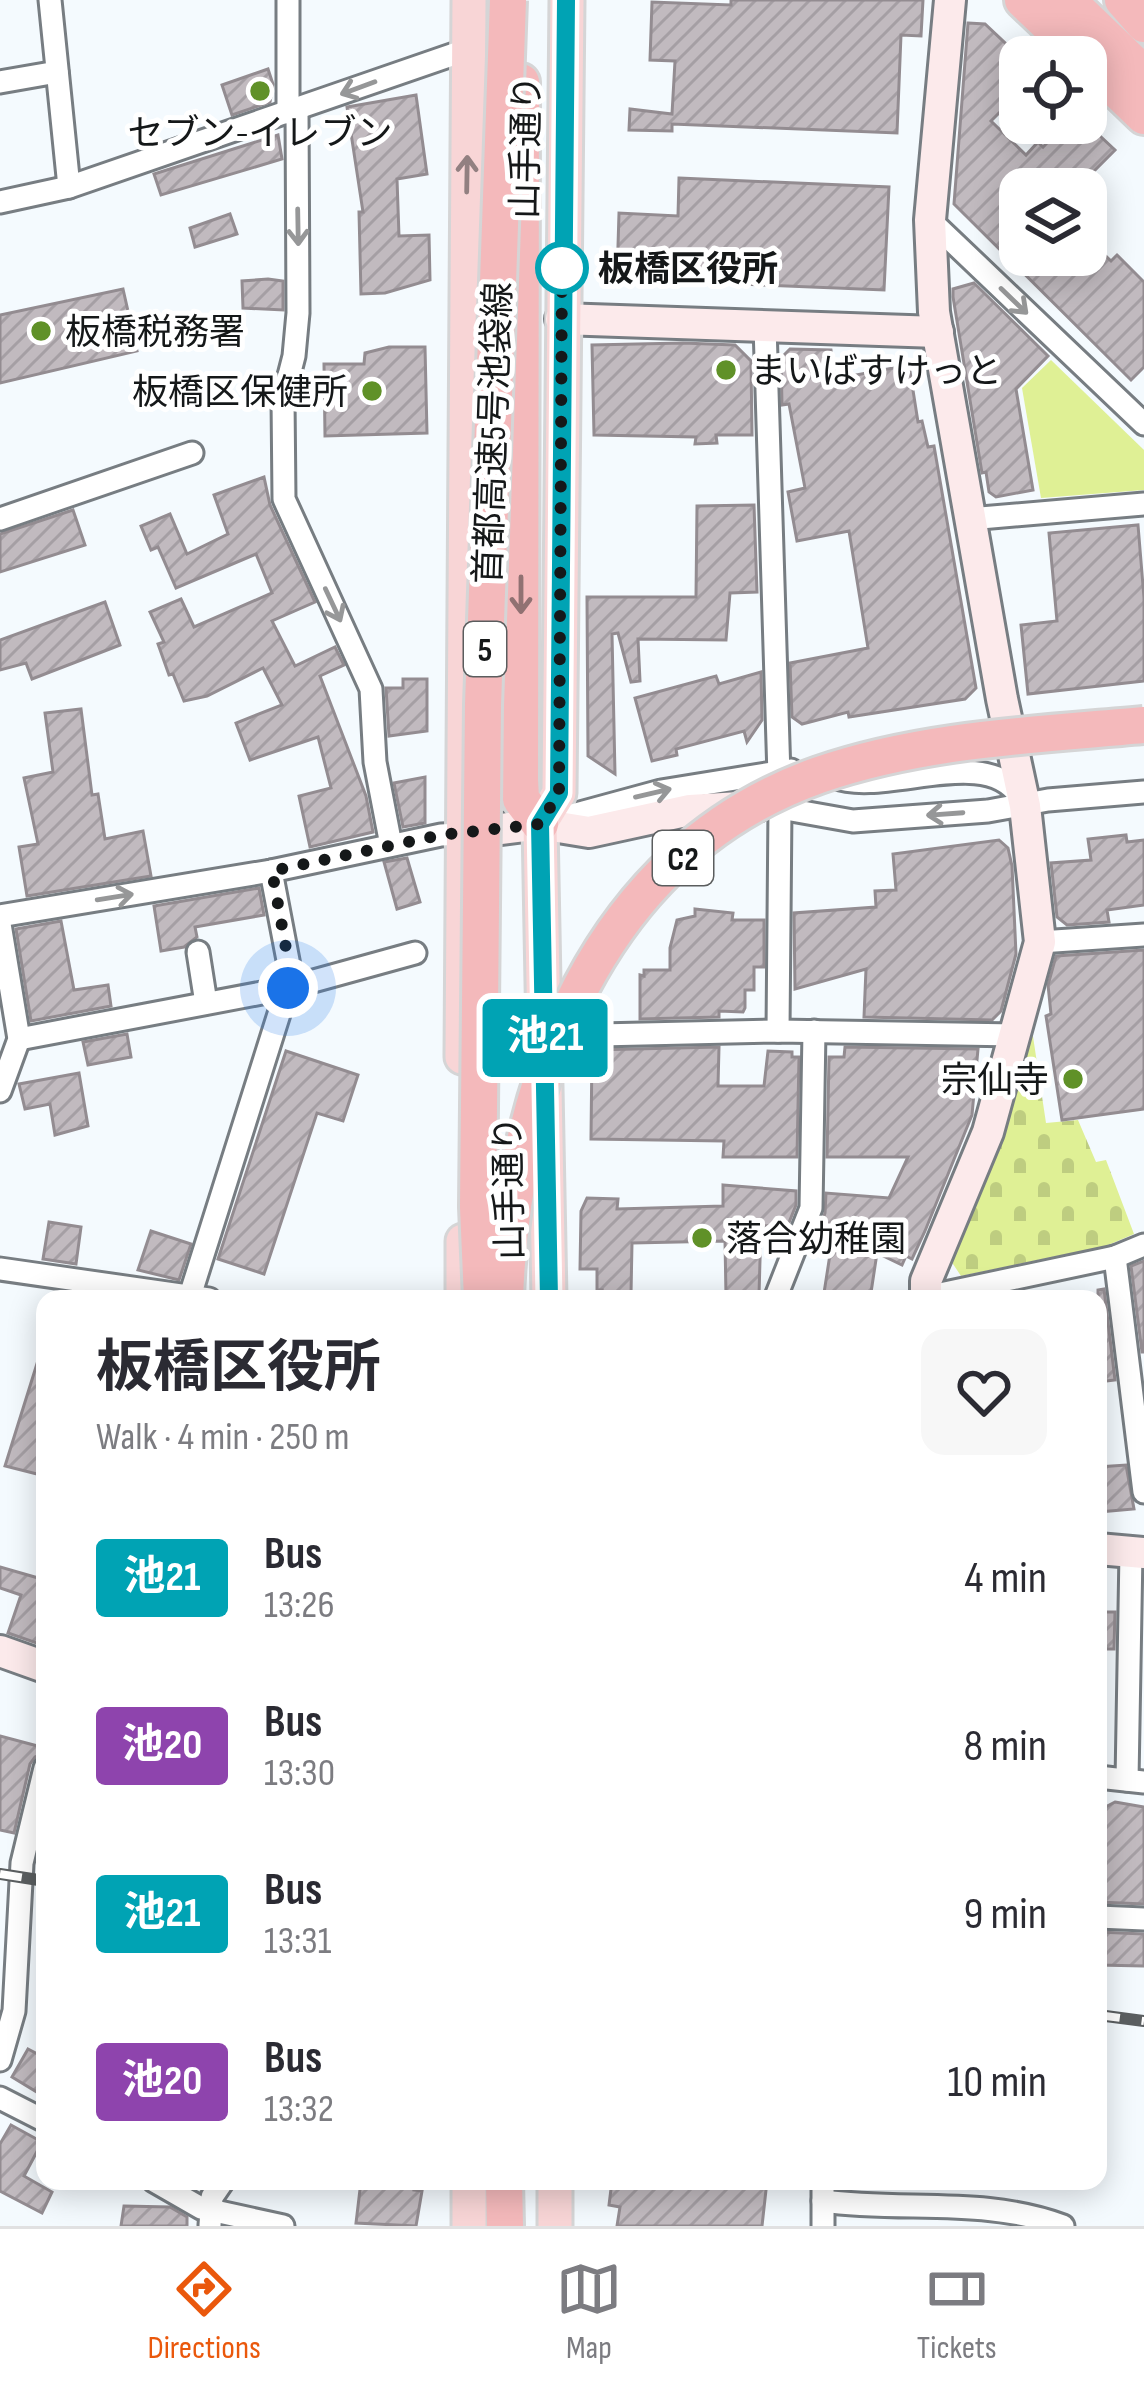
<!DOCTYPE html>
<html lang="en">
<head>
<meta charset="utf-8">
<style>
	:root { --surface:#fff; --page:#f7f7f7; --text:#2b2b33; --muted:#7c7c81; --line:#e1e1e2; --accent:#ea580c }
	body { margin:0; font-family:"Sofia Sans Condensed","Noto Sans JP",sans-serif; background:var(--page); color:var(--text); height:100vh; display:flex; flex-direction:column; font-size:45px; white-space:nowrap }
	* { box-sizing:border-box; margin:0 }
	p { font-size:39px; color:var(--muted) }
	.icon { flex:none; width:66px; height:66px; fill:none; stroke:currentColor; stroke-width:2; stroke-linecap:round; stroke-linejoin:round }
	.map { position:relative; flex:1; overflow:hidden }
	.details { position:absolute; left:36px; top:1290px; width:1071px; height:900px; display:flex; flex-direction:column; background:var(--surface); border-radius:24px; box-shadow:0 6px 30px #0003 }
	.details>* { flex:none }
	.badge { padding:0 24px; border-radius:9px; font-size:42px; line-height:78px }
	.buttons { position:absolute; left:999px; top:36px; display:grid; gap:24px }
	.buttons a { display:grid; place-items:center; width:108px; height:108px; border-radius:24px; background:var(--surface); box-shadow:0 6px 30px #0003; font-size:60px }
	.you { position:absolute; width:60px; height:60px; margin:-30px; border:9px solid #fff; border-radius:50%; background:#1a73e8; box-shadow:0 0 0 18px #1a73e833 }
	.map>.badge { position:absolute; translate:-50% -50%; box-shadow:0 0 0 6px #fff }
	.round { display:grid; place-items:center; flex:none; width:126px; height:126px; border-radius:24px; background:var(--page) }
	.summary { display:flex; align-items:center; justify-content:space-between; height:204px; padding:0 60px }
	h1 { font-size:57px; font-weight:700; line-height:90px }
	ul { padding:0; list-style:none }
	li { display:flex; align-items:center; gap:36px; height:168px; padding:0 60px }
	li div { flex:1 }
	li b { display:block; font-size:45px }
	li em { font-style:normal }
	li .badge { min-width:132px; font-weight:700; text-align:center }
	.menu { display:flex; justify-content:space-around; align-items:center; height:168px; border-top:3px solid var(--line); background:var(--surface); font-size:33px; color:var(--muted) }
	.menu a { display:grid; justify-items:center; gap:6px }
	.menu .current { color:var(--accent) }
	.map>svg:first-child { display:block }
	.cemetery { fill:url(#cemetery-stones) }
	.park { fill:#dff095 }
	.building { fill:url(#building-hatch); stroke:#938c91; stroke-width:3 }
	.lines { fill:none; stroke-linecap:round; stroke-linejoin:round }
	.street-casing { stroke:#777d82; stroke-width:27 }
	.secondary-casing { stroke:#777d82; stroke-width:36 }
	.primary-casing { stroke:#d5d5d6; stroke-width:39 }
	.highway-casing { stroke:#d5d5d6; stroke-width:42 }
	.street { stroke:#fff; stroke-width:21 }
	.secondary { stroke:#fceaeb; stroke-width:30 }
	.primary { stroke:#f8d5d6; stroke-width:33 }
	.highway { stroke:#f4b9bb; stroke-width:36 }
	.rail-casing { stroke:#5b5f61; stroke-width:12 }
	.rail { stroke:#fff; stroke-width:8; stroke-dasharray:22; stroke-linecap:butt }
	.highway-bridge-casing { stroke:#d5d5d6; stroke-width:42; stroke-linecap:butt }
	.highway-bridge { stroke:#f4b9bb; stroke-width:36 }
	.oneway { stroke:#969798 }
	.oneway2 { stroke:#928081 }
	.oneway3 { stroke:#907172 }
	.line-casing { stroke:#fff; stroke-width:27 }
	.line { stroke:#00a3b4; stroke-width:18 }
	.walk { stroke:#151819; stroke-width:12; stroke-dasharray:0 21.6 }
	.poi-dot { fill:#609128; stroke:#fff; stroke-width:4.5 }
	.stop-dot { fill:#fff; stroke:#00a3b4; stroke-width:6 }
	.labels { text-anchor:middle; stroke-width:10; stroke-linejoin:round; paint-order:stroke }
	.shield { fill:#fff; stroke:#5b5d5e; stroke-width:3 }
	.shield-label { font-size:33px; font-weight:bold; fill:#151819 }
	.poi-label { font-size:36px; fill:#151819; stroke:#fff; text-anchor:start }
	.street-label { font-size:36px; fill:#151819; stroke:#fff }
	.stop-label { font-size:36px; font-weight:bold; fill:#151819; stroke:#fff; text-anchor:start }
</style>
</head>
<body>
<div class="map">
<svg width="1144" height="2226" viewBox="0 0 1144 2226">
	<defs>
		<pattern id="cemetery-stones" width="16" height="16" patternUnits="userSpaceOnUse" patternTransform="scale(3)"><rect width="16" height="16" fill="#dff095"/><path d="M2 7V4a2 2 0 0 1 4 0v3zM10 15v-3a2 2 0 0 1 4 0v3z" fill="#becd80"/></pattern>
		<pattern id="building-hatch" width="6" height="6" patternUnits="userSpaceOnUse" patternTransform="scale(3)"><rect width="6" height="6" fill="#c1babf"/><path d="M-1 1l2-2M0 6l6-6M5 7l2-2" fill="none" stroke="#a59fa4"/></pattern>
	</defs>
	<rect width="100%" height="100%" fill="#f4fafe"/>
	<polygon class="cemetery" points="1031,1023 1046,1123 1078,1120 1096,1162 1106,1160 1134,1234 1106,1246 961,1276 949,1258"/>
	<polygon class="park" points="1051,360 1144,450 1144,490 1041,498 1022,388"/>
	<g class="building">
		<polygon points="731,0 923,0 921,36 901,35 897,133 672,124 672,131 629,130 630,109 672,114 675,61 650,60 652,2 731,5"/>
		<polygon points="968,23 985,24 1020,57 1020,92 991,121 1026,155 1038,142 1043,147 1066,123 1086,123 1115,150 1076,189 1020,189 1020,255 1086,255 1086,237 1111,261 1117,255 1144,282 1144,367 1131,380 954,204"/>
		<polygon points="268,69 273,84 270,102 232,115 222,85"/>
		<polygon points="416,95 427,174 397,179 399,236 429,235 430,280 385,293 361,294 359,212 363,212 347,107"/>
		<polygon points="278,135 282,159 161,195 154,174"/>
		<polygon points="679,178 889,187 884,290 617,279 619,213 678,216"/>
		<polygon points="230,214 237,234 195,247 190,228"/>
		<polygon points="268,279 283,281 283,310 243,308 242,281"/>
		<polygon points="974,283 1048,356 1016,389 1033,490 996,497 989,492 986,472 982,473 953,297 953,289"/>
		<polygon points="123,289 137,351 0,383 0,315"/>
		<polygon points="683,343 735,345 751,361 752,435 716,435 717,443 695,444 696,437 594,435 592,345"/>
		<polygon points="389,347 425,347 427,433 325,436 324,364 364,364 365,353"/>
		<polygon points="790,349 831,350 835,379 909,365 918,422 922,421 928,447 934,446 976,688 965,699 849,717 848,712 802,724 792,717 790,663 868,648 849,531 797,541 788,492 805,488 789,404 782,405 781,358"/>
		<polygon points="264,477 270,505 315,602 272,621 295,666 335,647 344,665 320,676 366,796 373,832 310,847 299,796 331,788 318,737 250,760 236,723 282,705 263,668 207,696 184,701 173,674 169,675 158,644 164,642 150,612 181,599 194,627 272,593 256,554 176,588 158,547 151,550 141,526 170,514 187,554 228,534 214,495"/>
		<polygon points="754,505 757,592 730,593 726,640 638,639 640,681 631,682 618,633 612,634 615,774 588,756 587,597 696,597 697,506"/>
		<polygon points="73,510 85,545 0,572 0,534"/>
		<polygon points="1138,525 1144,598 1144,681 1028,694 1021,625 1057,621 1049,533"/>
		<polygon points="105,602 120,645 32,679 26,663 0,670 0,640"/>
		<polygon points="761,672 762,720 747,742 744,731 676,749 677,755 652,761 635,698 716,676 719,684"/>
		<polygon points="403,679 427,679 427,731 389,736 386,688 403,688"/>
		<polygon points="81,709 92,795 98,794 105,839 143,831 151,876 27,896 19,847 38,844 24,778 53,772 45,713"/>
		<polygon points="425,777 425,823 403,827 394,783"/>
		<polygon points="1126,835 1127,842 1144,840 1144,905 1107,910 1109,922 1067,925 1057,917 1051,863 1091,860 1088,839"/>
		<polygon points="999,840 1008,848 1012,866 1016,954 1001,1011 992,1020 864,1017 866,969 795,989 794,913 876,907 875,891 896,890 893,854"/>
		<polygon points="407,858 420,902 397,909 384,862"/>
		<polygon points="259,888 264,915 195,927 197,937 184,947 161,951 154,906"/>
		<polygon points="695,909 733,913 732,920 764,920 764,967 754,967 754,990 745,990 745,1008 743,1012 719,1011 719,1017 640,1019 640,975 644,976 644,970 670,970 670,948 677,920 695,916"/>
		<polygon points="61,921 74,990 108,985 111,1006 31,1021 16,929"/>
		<polygon points="1144,950 1144,1109 1062,1120 1046,1016 1051,1014 1048,985 1056,956"/>
		<polygon points="127,1034 131,1057 88,1065 83,1042"/>
		<polygon points="719,1047 718,1086 764,1086 768,1051 792,1052 792,1057 799,1057 797,1157 723,1157 724,1141 591,1139 592,1050"/>
		<polygon points="845,1047 978,1049 972,1115 925,1231 912,1259 906,1256 902,1265 877,1253 870,1299 824,1293 831,1248 815,1244 825,1213 826,1193 889,1198 908,1157 827,1157 829,1057 844,1057"/>
		<polygon points="286,1051 358,1075 343,1121 317,1113 264,1274 218,1259"/>
		<polygon points="79,1073 88,1126 55,1135 50,1104 25,1109 19,1084"/>
		<polygon points="723,1185 796,1191 796,1205 788,1225 761,1226 759,1295 726,1296 725,1241 632,1243 631,1294 601,1294 602,1290 597,1290 597,1269 580,1269 581,1211 587,1198 618,1199 617,1209 723,1206"/>
		<polygon points="49,1222 81,1227 76,1264 43,1259"/>
		<polygon points="151,1231 191,1244 179,1280 138,1270"/>
		<polygon points="1144,1261 1144,1352 1142,1352 1131,1266"/>
		<polygon points="1104,1289 1115,1380 1098,1382 1098,1290"/>
		<polygon points="40,1354 45,1355 45,1476 5,1466"/>
		<polygon points="1126,1465 1134,1509 1098,1512 1098,1467"/>
		<polygon points="0,1567 45,1580 45,1646 8,1633 21,1595 0,1588"/>
		<polygon points="1098,1612 1115,1612 1114,1649 1098,1649"/>
		<polygon points="0,1736 45,1748 45,1753 35,1757 30,1764 14,1833 0,1830"/>
		<polygon points="1115,1802 1144,1807 1144,1904 1098,1902 1098,1811"/>
		<polygon points="1098,1932 1144,1934 1144,1966 1098,1965"/>
		<polygon points="28,2049 45,2058 45,2097 12,2077"/>
		<polygon points="11,2125 42,2142 24,2176 52,2192 42,2213 0,2191 0,2144"/>
		<polygon points="361,2181 416,2181 414,2190 422,2191 416,2226 356,2223"/>
		<polygon points="612,2181 767,2181 762,2226 617,2226 620,2207 609,2205"/>
		<polygon points="124,2206 170,2207 187,2217 187,2226 121,2226"/>
	</g>
	<g class="lines">
		<defs>
			<g id="street">
				<polyline points="50,0 69,187"/>
				<polyline points="0,82 57,72"/>
				<polyline points="297,110 298,313 294,356 283,399 284,499 371,689 375,762 391,845"/>
				<polyline points="288,113 288,0"/>
				<polyline points="0,202 69,187 469,49"/>
				<polyline points="930,220 1144,424"/>
				<polyline points="765,326 780,808 778,1031"/>
				<polyline points="0,519 192,453"/>
				<polyline points="969,519 1144,504"/>
				<path d="M 834,777 C 884,797 987,743 1020,797"/>
				<polyline points="780,808 853,821 988,811 1048,800 1144,792"/>
				<polyline points="547,822 661,791 791,770"/>
				<polyline points="0,916 271,871 441,835 461,834"/>
				<polyline points="0,924 19,1039 0,1091"/>
				<polyline points="1040,942 1144,935"/>
				<polyline points="198,952 206,1003"/>
				<polyline points="555,1036 778,1031 1016,1035"/>
				<polyline points="19,1039 288,988 415,953"/>
				<polyline points="1115,1257 1144,1492"/>
				<polyline points="0,1269 209,1299"/>
				<polyline points="926,1297 1115,1257 1144,1245"/>
				<polyline points="189,1299 291,976 271,871"/>
				<polyline points="775,1299 811,1208 814,1031"/>
				<polyline points="1098,1777 1144,1782"/>
				<polyline points="1127,1780 1131,1552"/>
				<polyline points="1098,1917 1144,1919"/>
				<polyline points="0,2060 14,2011 22,1863 45,1768"/>
				<polyline points="0,2098 45,2121"/>
				<polyline points="154,2181 201,2208 283,2226"/>
				<polyline points="823,2181 823,2226"/>
				<path d="M 823,2201 C 904,2212 986,2197 1063,2226"/>
				<polyline points="210,2225 212,2197 223,2181"/>
			</g>
			<g id="secondary">
				<polyline points="561,319 938,332"/>
				<polyline points="461,834 540,824 589,832 690,810 757,806"/>
				<polyline points="926,1299 926,1281 988,1132 1040,942 1025,806 1002,699 934,312 930,220 950,0"/>
				<polyline points="1098,1549 1144,1553"/>
				<polyline points="0,1651 45,1667"/>
			</g>
			<g id="primary">
				<polyline points="462,1057 469,0"/>
				<polyline points="463,1241 463,1299"/>
				<polyline points="549,1299 540,824 559,793 567,0"/>
				<polyline points="469,2181 469,2226"/>
				<polyline points="555,2181 555,2226"/>
			</g>
			<g id="highway">
				<polyline points="1023,0 1083,57"/>
				<polyline points="1067,0 1144,74"/>
				<polyline points="1123,0 1144,24"/>
				<polyline points="1086,60 1144,116"/>
				<polyline points="521,82 520,780 521,799 540,824"/>
				<polyline points="504,2181 505,2226"/>
			</g>
		</defs>
		<use href="#street" class="street-casing"/>
		<use href="#secondary" class="secondary-casing"/>
		<use href="#primary" class="primary-casing"/>
		<use href="#highway" class="highway-casing"/>
		<use href="#street" class="street"/>
		<use href="#secondary" class="secondary"/>
		<use href="#primary" class="primary"/>
		<use href="#highway" class="highway"/>
		<defs>
			<g id="rail">
				<polyline points="0,1874 45,1881"/>
				<polyline points="1098,2015 1144,2021"/>
			</g>
		</defs>
		<use href="#rail" class="rail-casing"/>
		<use href="#rail" class="rail"/>
		<defs>
			<g id="highway-bridge">
				<polyline points="482,1299 478,1207 483,705 508,0"/>
				<path d="M 505,1299 C 512,1084 598,853 819,775 C 923,739 1035,735 1144,725"/>
			</g>
		</defs>
		<use href="#highway-bridge" class="highway-bridge-casing"/>
		<use href="#highway-bridge" class="highway-bridge"/>
	</g>
	<defs><path id="oneway-shaft" d="M-6 0H5M1.5-3L5.5 0L1.5 3" fill="none" stroke-width="1.6" stroke-linecap="round" stroke-linejoin="round" transform="scale(3)"/></defs>
	<g class="oneway">
		<use href="#oneway-shaft" transform="translate(358 88) rotate(160)"/>
		<use href="#oneway-shaft" transform="translate(298 227) rotate(89)"/>
		<use href="#oneway-shaft" transform="translate(1014 301) rotate(44)"/>
		<use href="#oneway-shaft" transform="translate(333 605) rotate(65)"/>
		<use href="#oneway-shaft" transform="translate(653 793) rotate(-13)"/>
		<use href="#oneway-shaft" transform="translate(945 814) rotate(176)"/>
		<use href="#oneway-shaft" transform="translate(115 897) rotate(-9)"/>
	</g>
	<use class="oneway2" href="#oneway-shaft" transform="translate(467 174) rotate(-89)"/>
	<use class="oneway3" href="#oneway-shaft" transform="translate(521 595) rotate(90)"/>
	<g class="lines">
		<defs>
			<polyline id="line" points="549,1299 540,824 559,793 566,0"/>
		</defs>
		<use href="#line" class="line-casing"/>
		<use href="#line" class="line"/>
		<polyline class="walk" points="288,988 291,976 272,871 441,835 540,824 559,793 562,268"/>
	</g>
	<g class="poi-dot">
		<circle cx="260" cy="91" r="12"/>
		<circle cx="41" cy="331" r="12"/>
		<circle cx="726" cy="370" r="12"/>
		<circle cx="372" cy="391" r="12"/>
		<circle cx="1073" cy="1079" r="12"/>
		<circle cx="702" cy="1238" r="12"/>
	</g>
	<circle class="stop-dot" cx="562" cy="268" r="24"/>
	<g class="labels">
		<g class="shield">
			<rect x="464" y="622" width="42" height="54" rx="9"/>
			<rect x="653" y="831" width="60" height="54" rx="9"/>
		</g>
		<g class="shield-label">
			<text x="485" y="661">5</text>
			<text x="683" y="870">C2</text>
		</g>
		<g class="poi-label">
			<text x="260" y="145" text-anchor="middle">セブン-イレブン</text>
			<text x="65" y="344">板橋税務署</text>
			<text x="750" y="383">まいばすけっと</text>
			<text x="348" y="404" text-anchor="end">板橋区保健所</text>
			<text x="1049" y="1092" text-anchor="end">宗仙寺</text>
			<text x="726" y="1251">落合幼稚園</text>
		</g>
		<g class="street-label">
			<text transform="translate(525 147) rotate(-89)" y="13">山手通り</text>
			<text transform="translate(492 433) rotate(-88)" y="13">首都高速5号池袋線</text>
			<text transform="translate(508 1188) rotate(-91)" y="13">山手通り</text>
		</g>
		<g class="stop-label">
			<text x="598" y="281">板橋区役所</text>
		</g>
	</g>
</svg>
<div class="buttons">
<a><svg class="icon" aria-label="locate" viewBox="0 0 24 24"><circle cx="12" cy="12" r="6"/><path d="M12 2v4M12 18v4M2 12h4M18 12h4"/></svg></a>
<a><svg class="icon" aria-label="layers" viewBox="0 0 24 24"><path d="M12 4l9 5-9 5-9-5zM3 14l9 5 9-5"/></svg></a>
</div>
<div class="you" style="left:288px;top:988px"></div>
<b class="badge" style="left:545px;top:1038px;background:#00a3b4;color:#fff">池21</b>
<section class="details">
<div class="summary"><div><h1>板橋区役所</h1><p>Walk · 4 min · 250 m</p></div><a class="round"><svg class="icon" aria-label="heart" viewBox="0 0 24 24"><path d="M12 20l-8-8c-3-5 5-10 8-4 3-6 11-1 8 4z"/></svg></a></div>
<ul>
<li><span class="badge" style="background:#00a3b4;color:#fff">池21</span><div><b>Bus</b><p>13:26</p></div><em>4 min</em></li>
<li><span class="badge" style="background:#8e44ad;color:#fff">池20</span><div><b>Bus</b><p>13:30</p></div><em>8 min</em></li>
<li><span class="badge" style="background:#00a3b4;color:#fff">池21</span><div><b>Bus</b><p>13:31</p></div><em>9 min</em></li>
<li><span class="badge" style="background:#8e44ad;color:#fff">池20</span><div><b>Bus</b><p>13:32</p></div><em>10 min</em></li>
</ul>
</section>
</div>
<nav class="menu">
<a class="current"><svg class="icon" aria-label="directions" viewBox="0 0 24 24"><path d="M12 3l9 9-9 9-9-9zM9 14v-3h6M13 9l2 2-2 2"/></svg>Directions</a>
<a><svg class="icon" aria-label="map" viewBox="0 0 24 24"><path d="M3 6l6-2 6 2 6-2v14l-6 2-6-2-6 2zM9 4v14M15 6v14"/></svg>Map</a>
<a><svg class="icon" aria-label="tickets" viewBox="0 0 24 24"><path d="M3 7h18v10H3zM15 7v10"/></svg>Tickets</a>
</nav>
</body>
</html>
